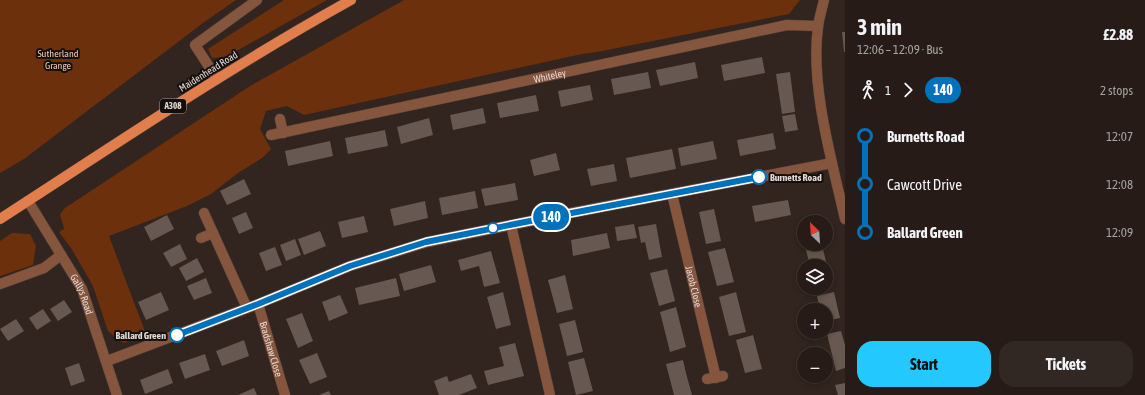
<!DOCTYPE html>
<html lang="en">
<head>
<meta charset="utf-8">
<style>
	:root { --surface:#261b16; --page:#322823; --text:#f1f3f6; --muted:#a4a1a1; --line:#423935; --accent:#23c9fe }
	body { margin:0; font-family:"Asap Condensed",sans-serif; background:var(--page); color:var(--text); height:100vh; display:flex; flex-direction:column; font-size:15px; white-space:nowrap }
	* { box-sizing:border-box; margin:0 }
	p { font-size:13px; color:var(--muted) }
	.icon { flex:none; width:22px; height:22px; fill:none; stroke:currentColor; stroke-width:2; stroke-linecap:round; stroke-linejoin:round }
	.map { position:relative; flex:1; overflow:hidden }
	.panel { display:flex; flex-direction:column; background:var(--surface); width:300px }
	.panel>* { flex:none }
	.badge { padding:0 8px; border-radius:13px; font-size:14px; line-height:26px }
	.needle { width:26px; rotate:335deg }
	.buttons { position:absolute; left:797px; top:215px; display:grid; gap:8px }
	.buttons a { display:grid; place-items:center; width:36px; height:36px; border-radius:50%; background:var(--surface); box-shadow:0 2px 6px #0003,0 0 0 1px var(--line); font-size:20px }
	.map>.badge { position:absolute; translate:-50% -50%; box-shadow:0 0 0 2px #fff }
	.legs { display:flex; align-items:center; gap:6px; height:44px; padding:0 12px; font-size:13px }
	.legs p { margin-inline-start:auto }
	.headline { display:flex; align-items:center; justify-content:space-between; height:68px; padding:0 12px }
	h1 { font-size:22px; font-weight:700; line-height:30px }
	.button { display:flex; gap:8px; margin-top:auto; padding:8px 12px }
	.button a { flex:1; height:46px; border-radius:16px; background:var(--accent); color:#111; font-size:16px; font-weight:700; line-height:46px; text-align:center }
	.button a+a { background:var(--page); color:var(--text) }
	ul { padding:0 12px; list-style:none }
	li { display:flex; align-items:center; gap:14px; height:48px; font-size:15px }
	li i { display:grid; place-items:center; width:6px; height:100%; margin:0 5px; background:currentColor }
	li i::after { content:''; width:10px; height:10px; margin:-5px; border:3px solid; border-radius:50%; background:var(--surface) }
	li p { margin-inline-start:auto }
	li:first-child i { background:linear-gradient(#0000 50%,currentColor 0) }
	li:last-child i { background:linear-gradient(currentColor 50%,#0000 0) }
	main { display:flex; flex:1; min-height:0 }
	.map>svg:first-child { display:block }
	.green { fill:#6c300c }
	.building { fill:#675851 }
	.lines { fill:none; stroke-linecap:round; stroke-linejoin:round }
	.minor-casing { stroke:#4e413b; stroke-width:11 }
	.major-casing { stroke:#4e413b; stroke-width:11 }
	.minor { stroke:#85553d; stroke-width:10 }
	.major { stroke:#e27e4b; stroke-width:10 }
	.line-1-casing { stroke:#fff; stroke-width:9 }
	.line-1 { stroke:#0072bc; stroke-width:6 }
	.stop-1-dot { fill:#fff; stroke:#0072bc; stroke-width:2 }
	.labels { text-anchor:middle; stroke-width:4; stroke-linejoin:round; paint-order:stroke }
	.shield { fill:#150f0c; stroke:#a59d99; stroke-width:1 }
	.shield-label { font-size:9px; font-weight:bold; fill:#e3dad6 }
	.park-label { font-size:10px; fill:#f3c9b6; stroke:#150f0c }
	.street-label { font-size:10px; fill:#e3dad6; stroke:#150f0c }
	.stop-label { font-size:10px; font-weight:bold; fill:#e3dad6; stroke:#150f0c; text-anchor:start }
</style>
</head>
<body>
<main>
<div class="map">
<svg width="845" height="395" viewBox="0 0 845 395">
	<rect width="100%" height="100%" fill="#32241e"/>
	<g class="green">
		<polygon points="0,0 236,0 203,23 24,159 0,173"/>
		<polygon points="284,0 327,0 226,57 212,58 208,49"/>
		<polygon points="404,0 800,0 789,14 597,52 582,54 304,115 287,106 266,111 260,129 271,149 262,158 238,173 211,194 187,206 109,236 146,334 124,343 119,340 108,331 93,286 71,248 59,232 64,229 60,214 65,208 250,86"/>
		<polygon points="12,233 30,234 36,246 33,265 0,276 0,241"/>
	</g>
	<g class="building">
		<polygon points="842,32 845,32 845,52 844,52"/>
		<polygon points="762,57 765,73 724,81 721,65"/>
		<polygon points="695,62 698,78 660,86 656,70"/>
		<polygon points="648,72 651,88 614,95 611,79"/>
		<polygon points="790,72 795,112 782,114 776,74"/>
		<polygon points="590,85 593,100 561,107 558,91"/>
		<polygon points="536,95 539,111 500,118 497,103"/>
		<polygon points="483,108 486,123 453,130 450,115"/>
		<polygon points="795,114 798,130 785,132 782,116"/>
		<polygon points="429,118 433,135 401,144 397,127"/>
		<polygon points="385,130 388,146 348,154 345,138"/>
		<polygon points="773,133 776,149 740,156 737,140"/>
		<polygon points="330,141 333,156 288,166 285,151"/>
		<polygon points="713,141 717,159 681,166 678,148"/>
		<polygon points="672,149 676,169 630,178 626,158"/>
		<polygon points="556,153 560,170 534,176 530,160"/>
		<polygon points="614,164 617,181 591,186 587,169"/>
		<polygon points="244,179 251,194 227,205 220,191"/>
		<polygon points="515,183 518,200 485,206 481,189"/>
		<polygon points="475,191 478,208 442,215 439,198"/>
		<polygon points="788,200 791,215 755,222 752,206"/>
		<polygon points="425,201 428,218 394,226 390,209"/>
		<polygon points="714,209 721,241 706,244 699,212"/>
		<polygon points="246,212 253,228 239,234 232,218"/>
		<polygon points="167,215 174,229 151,241 144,227"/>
		<polygon points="364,216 368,232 342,238 338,222"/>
		<polygon points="634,224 637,238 617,241 615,227"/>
		<polygon points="656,224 662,257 649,260 645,242 641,243 638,227"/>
		<polygon points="320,231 326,246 304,255 298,239"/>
		<polygon points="607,233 610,248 573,256 571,240"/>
		<polygon points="295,239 301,255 286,261 280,245"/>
		<polygon points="180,244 187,259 171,267 163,253"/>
		<polygon points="822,245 830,278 826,279 826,266 810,266 806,250"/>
		<polygon points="275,247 282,265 266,271 259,253"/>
		<polygon points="725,248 734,282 717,286 708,252"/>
		<polygon points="491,251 500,283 484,287 479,266 461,271 458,260"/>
		<polygon points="197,258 204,272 186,281 179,268"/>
		<polygon points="431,265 436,282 404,291 399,274"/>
		<polygon points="667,269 675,301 659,306 650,273"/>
		<polygon points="565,275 573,309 557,313 548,280"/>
		<polygon points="206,278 212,293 194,300 187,286"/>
		<polygon points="396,278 400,296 359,305 355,288"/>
		<polygon points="161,292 169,310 146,320 138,302"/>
		<polygon points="503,292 511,325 496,329 487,297"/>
		<polygon points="736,292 746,332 729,336 719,297"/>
		<polygon points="834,292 840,318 826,321 826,310 820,310 817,296"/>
		<polygon points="340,295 348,313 329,321 322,302"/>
		<polygon points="64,300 72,312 58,321 50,309"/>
		<polygon points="676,307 686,347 670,352 660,312"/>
		<polygon points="43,309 51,321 37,330 29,318"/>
		<polygon points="302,313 313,341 298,348 286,319"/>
		<polygon points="16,319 24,331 8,341 0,329"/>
		<polygon points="575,320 583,352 567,356 559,324"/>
		<polygon points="841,331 845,345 845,368 836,371 827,334"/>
		<polygon points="753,335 762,369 745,373 736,340"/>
		<polygon points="244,340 249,356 222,366 216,351"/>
		<polygon points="515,343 524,376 488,385 484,371 504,366 499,347"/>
		<polygon points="317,353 327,377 310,384 299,360"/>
		<polygon points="205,354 210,370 185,379 179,363"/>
		<polygon points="584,358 593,391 576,395 568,362"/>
		<polygon points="683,360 686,373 692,395 674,395 666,364"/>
		<polygon points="79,363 85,381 71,386 65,368"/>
		<polygon points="168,369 173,383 145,394 140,380"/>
		<polygon points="471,374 477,388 459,395 439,395 434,381 447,376 449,382"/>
		<polygon points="845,383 845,395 838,395 835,385"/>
		<polygon points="254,388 257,395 238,395"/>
		<polygon points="329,391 331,395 319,395"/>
	</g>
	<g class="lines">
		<defs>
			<g id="minor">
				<path d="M 824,0 C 822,9 819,18 818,27 C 810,86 832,161 845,219"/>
				<polyline points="217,79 195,45 257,0"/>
				<polyline points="280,119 283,133"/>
				<path id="s1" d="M 271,135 L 787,25 L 818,26"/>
				<path id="s2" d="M 672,194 L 716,378"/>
				<path id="s3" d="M 28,201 L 82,289 L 117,395"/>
				<polyline points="204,213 247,308"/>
				<polyline points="511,225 550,395"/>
				<polyline points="201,238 213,233"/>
				<polyline points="0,284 44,268 61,255"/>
				<path id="s4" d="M 258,304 L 285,395"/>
				<polyline points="107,361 258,304 350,266 427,242 555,216 832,163"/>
				<polyline points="707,379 723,376"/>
			</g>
			<path id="major" d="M 0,219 C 116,144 230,67 351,0"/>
		</defs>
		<use href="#minor" class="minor-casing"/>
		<use href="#major" class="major-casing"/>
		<use href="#minor" class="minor"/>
		<use href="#major" class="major"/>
	</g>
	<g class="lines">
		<defs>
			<polyline id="line-1" points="177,335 258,304 350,266 426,242 525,222 759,177"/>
		</defs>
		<use href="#line-1" class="line-1-casing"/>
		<use href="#line-1" class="line-1"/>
	</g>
	<g class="stop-1-dot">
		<circle cx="759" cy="177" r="7"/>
		<circle cx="493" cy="228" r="5"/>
		<circle cx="177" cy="335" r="7"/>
	</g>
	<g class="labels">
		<rect class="shield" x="160" y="99" width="26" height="14" rx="3"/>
		<g class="shield-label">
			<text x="173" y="109">A308</text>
		</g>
		<g class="park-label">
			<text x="58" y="57">Sutherland<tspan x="58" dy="12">Grange</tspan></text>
		</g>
		<g class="street-label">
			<text transform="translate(208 71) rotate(-32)" y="4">Maidenhead Road</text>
			<text dy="4" stroke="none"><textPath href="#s1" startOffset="285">Whiteley</textPath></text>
			<text dy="4" stroke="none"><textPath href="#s2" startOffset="95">Jacob Close</textPath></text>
			<text dy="4" stroke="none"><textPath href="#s3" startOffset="108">Gallys Road</textPath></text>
			<text dy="4" stroke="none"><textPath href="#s4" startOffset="47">Bradshaw Close</textPath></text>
		</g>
		<g class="stop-label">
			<text x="770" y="181">Burnetts Road</text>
			<text x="166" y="339" text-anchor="end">Ballard Green</text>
		</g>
	</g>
</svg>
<div class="buttons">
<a><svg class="needle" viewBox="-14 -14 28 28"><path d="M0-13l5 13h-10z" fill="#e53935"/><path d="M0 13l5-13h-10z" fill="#a4a1a1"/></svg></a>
<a><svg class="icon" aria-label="layers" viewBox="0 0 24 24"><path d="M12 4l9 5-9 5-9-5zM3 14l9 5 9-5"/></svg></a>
<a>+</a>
<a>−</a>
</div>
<b class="badge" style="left:551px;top:217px;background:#0072bc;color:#fff">140</b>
</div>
<section class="panel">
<div class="headline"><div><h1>3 min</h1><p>12:06 – 12:09 · Bus</p></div><b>£2.88</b></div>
<div class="legs"><svg class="icon" aria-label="walk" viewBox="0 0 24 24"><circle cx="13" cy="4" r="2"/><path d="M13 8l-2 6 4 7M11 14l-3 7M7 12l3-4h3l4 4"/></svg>1<svg class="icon" aria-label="forward" viewBox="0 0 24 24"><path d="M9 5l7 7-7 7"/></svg><b class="badge" style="background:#0072bc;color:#fff">140</b><p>2 stops</p></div>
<ul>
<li><i style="color:#0072bc"></i><b>Burnetts Road</b><p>12:07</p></li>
<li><i style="color:#0072bc"></i><span>Cawcott Drive</span><p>12:08</p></li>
<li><i style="color:#0072bc"></i><b>Ballard Green</b><p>12:09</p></li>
</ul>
<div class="button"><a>Start</a><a>Tickets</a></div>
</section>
</main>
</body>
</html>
